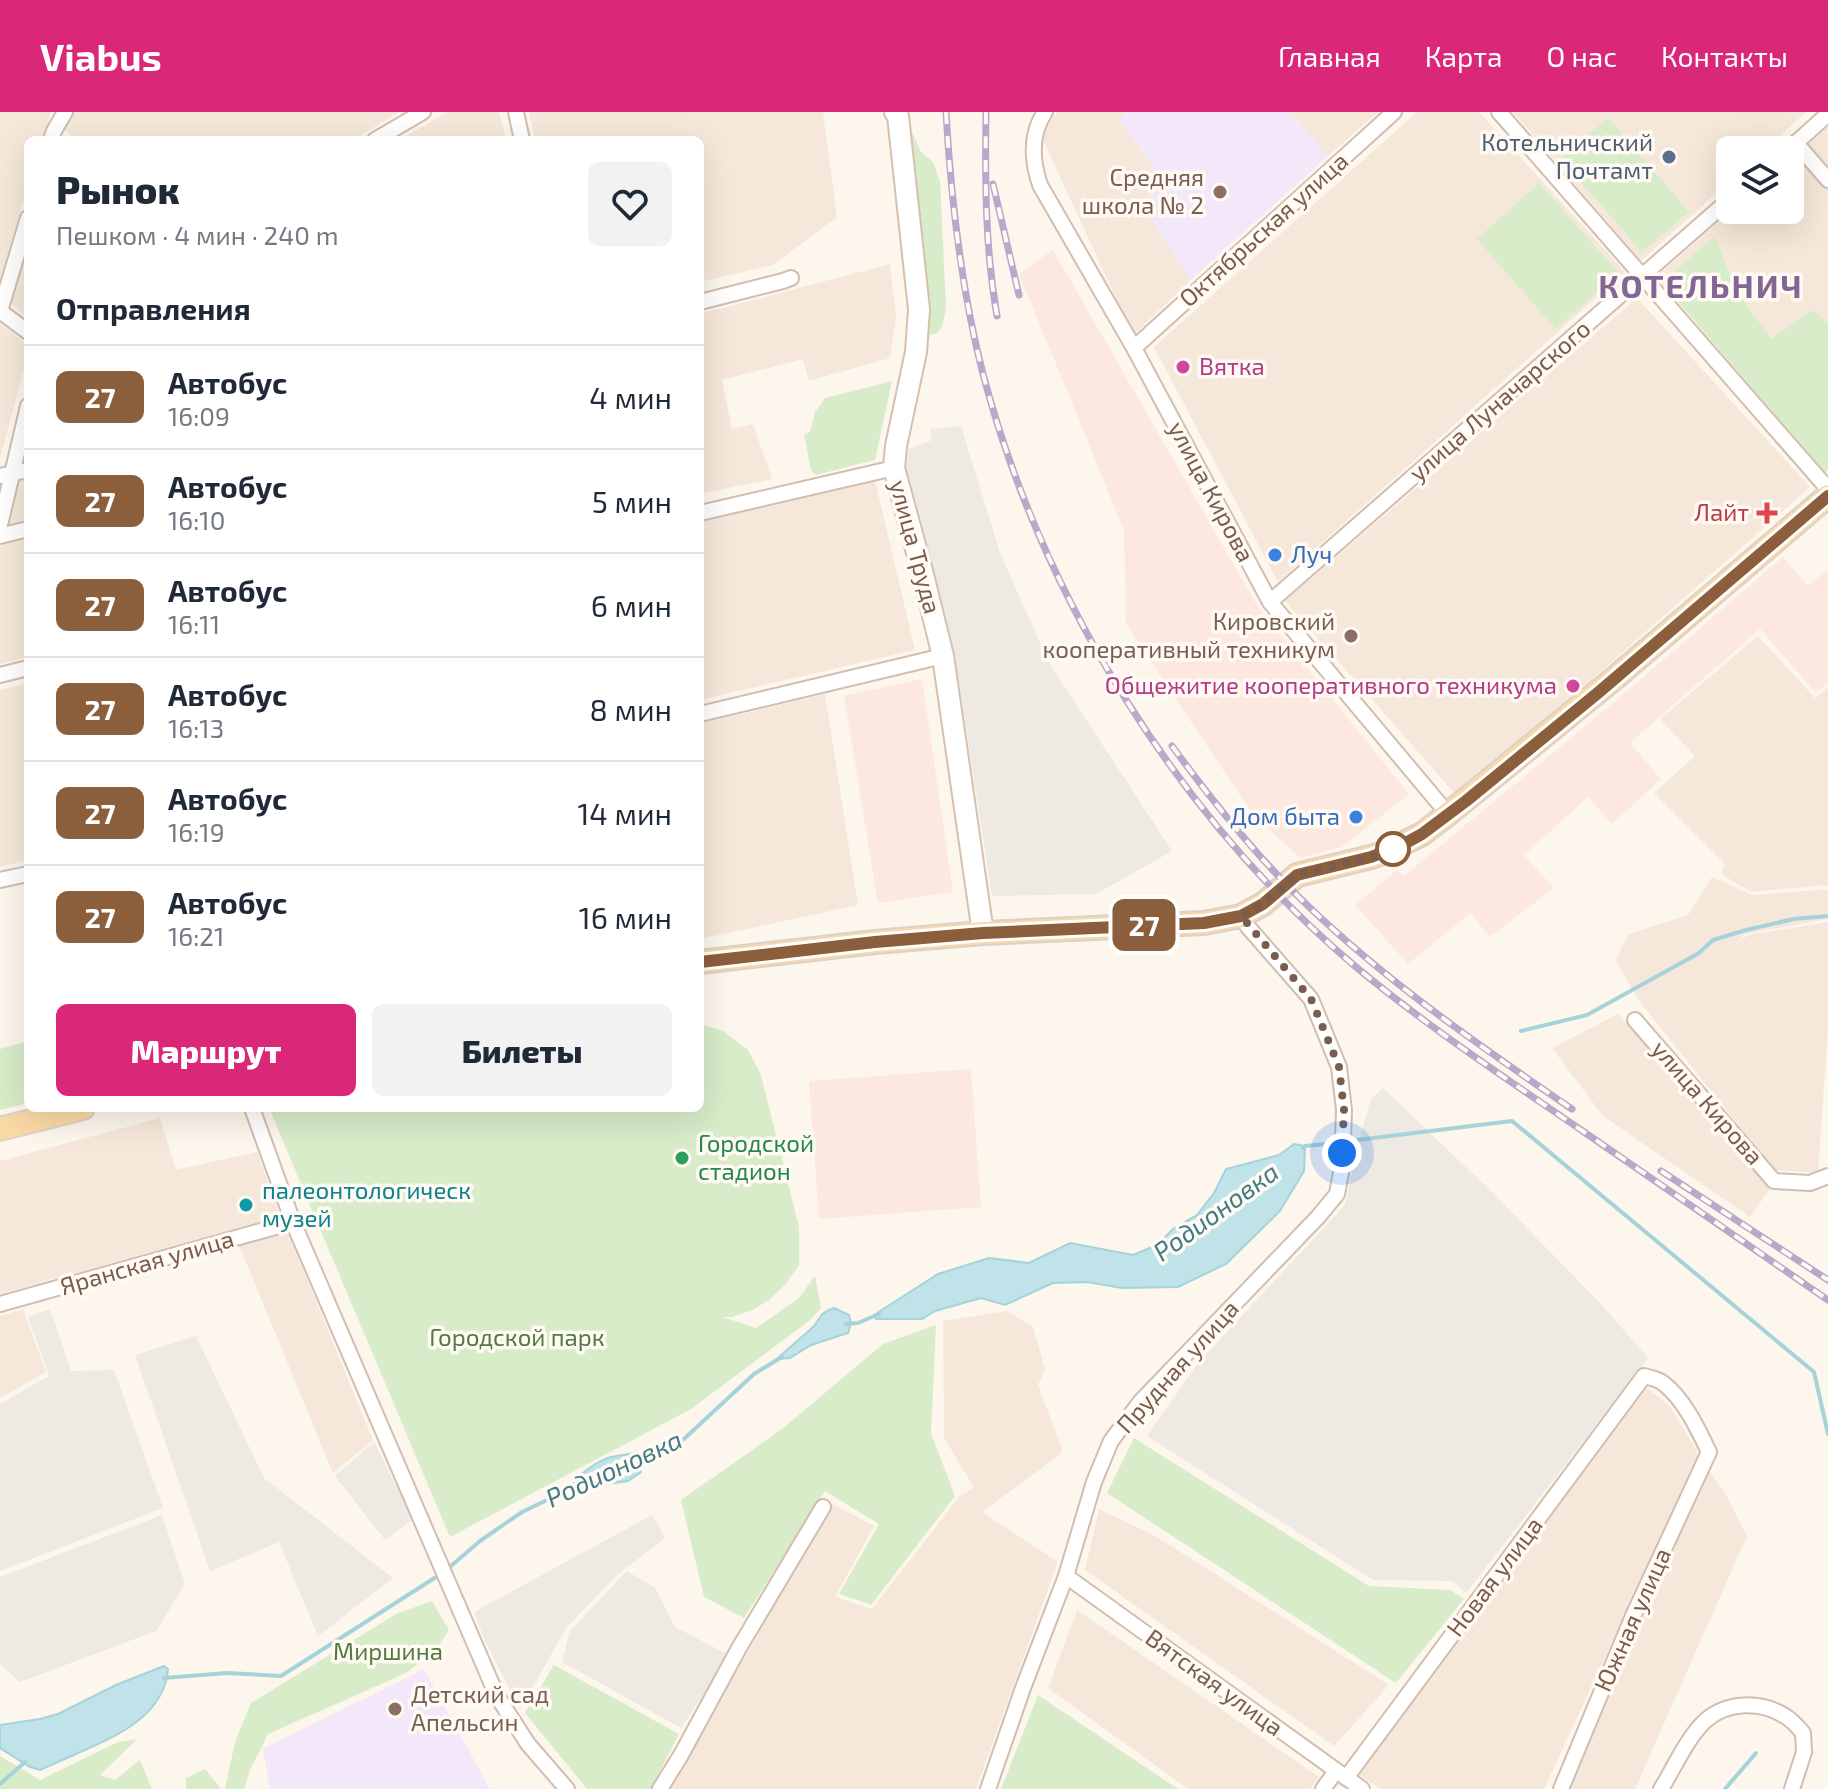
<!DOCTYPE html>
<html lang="ru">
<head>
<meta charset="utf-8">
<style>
	:root { --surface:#fff; --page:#f2f2f3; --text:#1f2937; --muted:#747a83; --line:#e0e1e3; --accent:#db2777 }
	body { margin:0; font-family:"Exo 2",sans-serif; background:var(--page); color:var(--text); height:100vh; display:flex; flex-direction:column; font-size:30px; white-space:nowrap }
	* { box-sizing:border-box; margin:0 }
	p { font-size:26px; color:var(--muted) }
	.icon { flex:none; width:44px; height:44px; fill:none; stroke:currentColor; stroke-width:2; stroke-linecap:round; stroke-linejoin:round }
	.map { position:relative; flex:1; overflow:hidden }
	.drawer { position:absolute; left:24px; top:24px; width:680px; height:976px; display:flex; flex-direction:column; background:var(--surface); border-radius:12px; box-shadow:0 8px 32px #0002 }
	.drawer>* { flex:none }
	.badge { padding:0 16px; border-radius:12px; font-size:28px; line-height:52px }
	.tools { position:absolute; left:1716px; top:24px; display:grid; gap:16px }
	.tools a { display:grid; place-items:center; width:88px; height:88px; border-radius:12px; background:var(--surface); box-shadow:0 8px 32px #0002; font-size:40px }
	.you { position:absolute; width:40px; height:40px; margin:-20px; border:6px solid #fff; border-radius:50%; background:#1a73e8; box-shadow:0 0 0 12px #1a73e833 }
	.map>.badge { position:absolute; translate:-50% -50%; box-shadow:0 0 0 4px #fff }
	h2 { padding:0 32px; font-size:30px; line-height:72px }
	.round { display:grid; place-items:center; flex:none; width:84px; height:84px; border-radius:12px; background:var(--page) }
	.headline { display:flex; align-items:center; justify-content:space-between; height:136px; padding:0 32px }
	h1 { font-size:38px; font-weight:800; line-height:60px }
	.action { display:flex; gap:16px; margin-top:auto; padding:16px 32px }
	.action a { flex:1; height:92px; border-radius:12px; background:var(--accent); color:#fff; font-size:32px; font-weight:800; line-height:92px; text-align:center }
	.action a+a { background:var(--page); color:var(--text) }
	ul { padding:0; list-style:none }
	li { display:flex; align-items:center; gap:24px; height:104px; padding:0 32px; border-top:2px solid var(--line) }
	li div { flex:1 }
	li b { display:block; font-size:30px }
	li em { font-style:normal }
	li .badge { min-width:88px; font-weight:700; text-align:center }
	header { display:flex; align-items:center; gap:48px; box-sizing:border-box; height:112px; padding:0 40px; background:var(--accent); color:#fff }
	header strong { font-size:38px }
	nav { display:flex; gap:44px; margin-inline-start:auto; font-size:28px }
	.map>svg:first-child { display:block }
	.residential { fill:#f5e8da }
	.commercial { fill:#fde8e0 }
	.industrial { fill:#efe9e4 }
	.education { fill:#f3e8fa }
	.green { fill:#d8ecc9 }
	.water { fill:#bfe3e8; stroke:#a5d3da; stroke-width:2 }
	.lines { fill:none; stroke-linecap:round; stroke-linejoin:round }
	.stream { stroke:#a5d3da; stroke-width:4 }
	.street-casing { stroke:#d1beb0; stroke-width:18 }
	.secondary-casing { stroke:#d6c0b0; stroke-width:24 }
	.primary-casing { stroke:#dad1cd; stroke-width:26 }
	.street { stroke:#fff; stroke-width:14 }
	.secondary { stroke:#fff; stroke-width:20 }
	.primary { stroke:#fbd9a5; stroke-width:22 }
	.rail-casing { stroke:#b9a8c9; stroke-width:7 }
	.rail { stroke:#fffaf3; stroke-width:4; stroke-dasharray:12; stroke-linecap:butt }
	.line-casing { stroke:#fff; stroke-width:18 }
	.line { stroke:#8b5e3c; stroke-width:12 }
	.walk { stroke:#7a5c4d; stroke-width:8; stroke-dasharray:0 14.4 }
	.service-dot { fill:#5c6f8a; stroke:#fffaf3; stroke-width:3 }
	.education-dot { fill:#8d6e63; stroke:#fffaf3; stroke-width:3 }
	.hotel-dot { fill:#d1479c; stroke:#fffaf3; stroke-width:3 }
	.health-dot { fill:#e0444e; stroke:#fffaf3; stroke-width:3 }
	.shop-dot { fill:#3f7fe0; stroke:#fffaf3; stroke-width:3 }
	.stop-dot { fill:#fff; stroke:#8b5e3c; stroke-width:4 }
	.leisure-dot { fill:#2e9e5b; stroke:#fffaf3; stroke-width:3 }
	.culture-dot { fill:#0f9aa8; stroke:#fffaf3; stroke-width:3 }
	.labels { text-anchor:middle; stroke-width:7; stroke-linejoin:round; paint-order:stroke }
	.service-label { font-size:24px; fill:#4e5e75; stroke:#fffaf3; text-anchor:end }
	.education-label { font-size:24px; fill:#785e54; stroke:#fffaf3; text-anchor:end }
	.street-label { font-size:24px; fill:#7a5c4d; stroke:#fffaf3 }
	.hotel-label { font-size:24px; fill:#b23c85; stroke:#fffaf3; text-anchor:start }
	.health-label { font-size:24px; fill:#be3a42; stroke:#fffaf3; text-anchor:end }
	.shop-label { font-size:24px; fill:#366cbe; stroke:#fffaf3; text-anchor:start }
	.leisure-label { font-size:24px; fill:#27864d; stroke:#fffaf3; text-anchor:start }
	.culture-label { font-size:24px; fill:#0d838f; stroke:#fffaf3; text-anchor:start }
	.park-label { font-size:24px; fill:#537a41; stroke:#fffaf3 }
	.water-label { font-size:26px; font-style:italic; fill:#437c86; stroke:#fffaf3 }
	.district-label { font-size:32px; font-weight:bold; letter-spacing:2px; fill:#846695; stroke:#fffaf3 }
</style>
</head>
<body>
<header>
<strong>Viabus</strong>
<nav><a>Главная</a><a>Карта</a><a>О нас</a><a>Контакты</a></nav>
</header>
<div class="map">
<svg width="1828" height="1677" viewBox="0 0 1828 1677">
	<rect width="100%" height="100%" fill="#fdf6ec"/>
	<g class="residential">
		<polygon points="0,0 51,0 42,28 28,28 28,74 0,167"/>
		<polygon points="70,0 399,0 353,28 78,28 62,16"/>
		<polygon points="447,0 499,0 506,28 399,28"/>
		<polygon points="529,0 823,0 837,105 773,153 700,170 700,28 535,28"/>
		<polygon points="1057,0 1128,0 1120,8 1154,56 1149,105 1191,168 1133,223 1042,26 1046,15"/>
		<polygon points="1290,0 1378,0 1328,44"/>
		<polygon points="1417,0 1479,0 1625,160 1278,470 1154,235"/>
		<polygon points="1513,0 1806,0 1764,38 1730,38 1730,69 1641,149"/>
		<polygon points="1828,14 1828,357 1656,165 1732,98 1790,98 1790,47"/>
		<polygon points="28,131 28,207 8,188"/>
		<polygon points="890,152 896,205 890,246 809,269 803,247 722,268 732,317 753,312 772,367 700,382 700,202"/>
		<polygon points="1637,186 1810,375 1458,685 1285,489"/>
		<polygon points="0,211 28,234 28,242 0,347"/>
		<polygon points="28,366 28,545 0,552 0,436 16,369"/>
		<polygon points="875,368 915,538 700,588 700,410"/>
		<polygon points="1758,524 1815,586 1828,575 1828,773 1751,780 1721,762 1725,752 1654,681 1695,644 1660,607"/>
		<polygon points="28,571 28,748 0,755 0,578"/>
		<polygon points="825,582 858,793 700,827 700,612"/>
		<polygon points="1712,765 1753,783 1828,777 1828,807 1745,822 1736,832 1748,823 1828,810 1828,917 1818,1061 1774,1058 1640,890 1615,848 1629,822 1688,803"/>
		<polygon points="1618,902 1771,1075 1750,1105 1603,1004 1552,936"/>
		<polygon points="160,1006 176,1058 257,1040 280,1104 0,1182 0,1049"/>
		<polygon points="287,1118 373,1328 333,1361 238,1131"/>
		<polygon points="23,1197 46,1260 0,1286 0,1204"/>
		<polygon points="1007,1199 1033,1215 1045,1257 1038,1273 1062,1337 1061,1342 982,1400 1058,1450 976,1677 667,1677 758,1523 762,1509 830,1391 874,1414 835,1485 872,1497 960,1384 974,1375 944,1326 943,1209"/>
		<polygon points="1642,1272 1670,1294 1699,1343 1544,1677 1380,1677 1359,1662"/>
		<polygon points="1709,1359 1725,1381 1747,1424 1635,1677 1570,1677 1620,1547 1700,1373"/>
		<polygon points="1099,1397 1157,1425 1389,1573 1334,1634 1085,1458"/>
		<polygon points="1077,1498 1319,1665 1310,1677 1188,1677 1048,1576"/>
	</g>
	<g class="commercial">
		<polygon points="1053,138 1258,495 1409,682 1342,735 1300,746 1251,700 1126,512 1124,418 1019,162"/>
		<polygon points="1783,445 1808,474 1828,457 1828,570 1816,581 1760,517 1630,631 1661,667 1612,712 1588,685 1524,743 1554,776 1490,825 1470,801 1408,852 1355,793 1397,758 1404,764 1625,581"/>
		<polygon points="922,567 953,780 878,791 844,584"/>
		<polygon points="971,957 981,1095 819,1107 809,969"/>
	</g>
	<g class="industrial">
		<polygon points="961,314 1000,441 1049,551 1172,739 1096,782 992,784 955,545 903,359 907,338 932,328 930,317"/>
		<polygon points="1383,976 1491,1079 1601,1192 1648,1246 1466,1481 1453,1469 1373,1468 1147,1324 1199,1250 1345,1093 1357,1036 1371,987"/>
		<polygon points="50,1197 71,1259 114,1258 163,1396 0,1459 0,1292 49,1264 28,1205"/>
		<polygon points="196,1224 264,1366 393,1466 318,1524 279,1430 210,1459 135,1243"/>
		<polygon points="374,1330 413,1407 385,1428 335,1364"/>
		<polygon points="162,1403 185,1472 156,1519 20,1570 0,1552 0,1465"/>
		<polygon points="652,1403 665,1426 616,1464 566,1516 520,1598 485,1529 474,1500"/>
		<polygon points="627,1459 655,1476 675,1515 729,1543 681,1616 562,1550 570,1519"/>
	</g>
	<g class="education">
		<polygon points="1128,0 1290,0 1328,44 1191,168 1149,105 1154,56 1119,8"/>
		<polygon points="424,1557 490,1677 270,1677 263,1637"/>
	</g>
	<g class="green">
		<polygon points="1608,6 1689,100 1642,140 1561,47"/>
		<path d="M 908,18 L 912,20 L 921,40 L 933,50 L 940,70 L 946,194 C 944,206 944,223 929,223 L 925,219 Z"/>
		<polygon points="1539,71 1619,161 1555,217 1477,127"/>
		<polygon points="1715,124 1735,177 1771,227 1813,198 1828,212 1828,358 1825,361 1662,171"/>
		<polygon points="892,269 875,348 816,363 811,358 804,323 810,320 815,300 825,286"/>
		<polygon points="700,912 723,919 748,938 761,963 799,1115 799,1153 785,1173 769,1188 752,1198 732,1205 723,1205 756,1216 799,1186 815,1164 821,1196 809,1209 691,1297 450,1425 269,996 700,996"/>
		<polygon points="28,929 28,991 0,998 0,937"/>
		<polygon points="936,1213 931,1321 955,1384 871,1493 839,1482 879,1412 825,1379 744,1506 704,1485 681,1388 782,1317 883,1232"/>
		<polygon points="1134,1326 1369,1474 1450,1478 1464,1487 1396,1571 1107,1381"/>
		<polygon points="432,1489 449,1518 435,1539 406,1561 268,1622 250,1658 244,1677 225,1677 235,1630 251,1591 396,1502"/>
		<polygon points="554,1553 679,1622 651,1677 587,1677 525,1601"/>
		<polygon points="1038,1583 1178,1677 1001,1677"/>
		<polygon points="137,1627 100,1663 115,1668 140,1648 152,1677 0,1677 0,1644 40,1668 118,1630"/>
		<polygon points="205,1657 221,1677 186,1677 186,1666"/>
	</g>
	<g class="water">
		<polygon points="1294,1032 1305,1034 1304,1059 1280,1099 1226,1152 1178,1175 1122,1176 1087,1170 1053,1171 1005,1193 981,1186 935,1199 922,1207 876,1207 874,1203 938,1162 989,1146 1029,1151 1070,1131 1133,1143 1157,1133 1174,1116 1197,1103 1214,1081 1226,1057 1279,1043"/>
		<path d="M 834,1196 L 849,1203 L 851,1211 L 848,1221 L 811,1233 L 790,1246 L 777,1247 C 788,1237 799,1227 811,1217 C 823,1207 815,1203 834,1196 Z"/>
		<path d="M 637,1340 L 641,1360 L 628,1369 L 570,1377 C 575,1364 597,1349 611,1345 C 619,1343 628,1343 637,1340 Z"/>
		<path d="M 164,1554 L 168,1557 C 165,1600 122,1622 87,1637 C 71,1644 56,1651 40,1658 L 30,1655 L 0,1636 L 0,1613 L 40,1607 L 58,1602 L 116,1573 Z"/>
	</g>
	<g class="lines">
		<g class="stream">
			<polyline points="1521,919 1587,903 1699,841 1713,828 1746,818 1794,807 1828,804"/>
			<polyline points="1349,1029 1512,1009 1814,1260 1828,1322"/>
			<polyline points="1303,1036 1305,1034 1327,1032"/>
			<polyline points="846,1212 858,1211 879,1202"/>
			<polyline points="638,1347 684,1327 754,1262 782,1245"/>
			<polyline points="164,1566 227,1561 281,1564 444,1460 480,1429 522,1400 574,1375"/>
			<polyline points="0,1672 25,1650"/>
			<polyline points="1725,1677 1756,1641"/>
		</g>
		<defs>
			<g id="street">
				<polyline points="516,0 522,28"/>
				<path d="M 1045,0 C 1030,22 1032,49 1040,73 L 1134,236 L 1270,490 L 1448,702"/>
				<polyline points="1499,0 1828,377"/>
				<polyline points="51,28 54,19 65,0"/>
				<polyline points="375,28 423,0"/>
				<polyline points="1796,31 1828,68"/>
				<polyline points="1788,38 1828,2"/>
				<polyline points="28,106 0,199 28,220"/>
				<polyline points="700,190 783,169 791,166"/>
				<polyline points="1134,236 1394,0"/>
				<polyline points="0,364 28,358"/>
				<polyline points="700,401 894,356"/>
				<polyline points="0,413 28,294"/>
				<polyline points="0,424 28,417"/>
				<polyline points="1270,490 1730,87"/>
				<polyline points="0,563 28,556"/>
				<polyline points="700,602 943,544"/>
				<polyline points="0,768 28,762"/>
				<polyline points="1635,908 1774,1069 1810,1071 1828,1064"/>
				<polyline points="252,996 293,1110 497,1584 528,1632 567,1677"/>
				<polyline points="0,1192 293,1110"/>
				<polyline points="1066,1464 1362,1677"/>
				<path d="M 1346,1666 L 1644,1264 C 1650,1266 1658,1267 1663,1271 C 1684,1287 1698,1317 1709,1340 L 1633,1504 L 1561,1677"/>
				<polyline points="660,1677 681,1643 739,1536 823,1395"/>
				<polyline points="988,1677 1023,1576 1066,1464 1094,1370 1111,1329 1141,1289 1318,1105 1337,1082 1342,1055 1344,998 1339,955 1311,887 1248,815 1241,804"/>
				<polyline points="1323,1677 1336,1659"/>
				<path d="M 1661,1677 C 1674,1656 1687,1626 1705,1609 C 1727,1589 1761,1589 1785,1604 C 1792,1608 1798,1615 1803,1621 L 1804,1640 L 1792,1677"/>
			</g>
			<polyline id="secondary" points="895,0 898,4 919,197 916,240 896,334 894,356 922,459 943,544 983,821"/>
			<g id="primary">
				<polyline points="700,850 875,830 983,821 1204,811 1241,804 1263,792 1297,763 1371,745 1386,740 1422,722 1448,702 1616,565 1828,384"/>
				<polyline points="0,1017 83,996"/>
			</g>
		</defs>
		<use href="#street" class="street-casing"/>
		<use href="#secondary" class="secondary-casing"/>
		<use href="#primary" class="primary-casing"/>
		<use href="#street" class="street"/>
		<use href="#secondary" class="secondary"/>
		<use href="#primary" class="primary"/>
		<defs>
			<g id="rail">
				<path d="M 946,0 C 951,88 961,177 983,262 C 1042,486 1179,706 1356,855 C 1428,915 1507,967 1584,1020 C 1666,1076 1747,1132 1828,1188"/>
				<path d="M 986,0 C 985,71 985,134 997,204"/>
				<polyline points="993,72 1019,183"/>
				<path d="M 1172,634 C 1213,690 1256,744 1306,792 C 1387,870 1480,934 1572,997"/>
				<polyline points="1661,1059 1828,1168"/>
			</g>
		</defs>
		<use href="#rail" class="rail-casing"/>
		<use href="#rail" class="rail"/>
	</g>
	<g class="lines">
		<defs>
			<polyline id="line" points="700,850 875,830 983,821 1204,811 1241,804 1263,792 1297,763 1371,745 1402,733 1422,722 1466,689 1599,580 1828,384"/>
		</defs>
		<use href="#line" class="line-casing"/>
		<use href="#line" class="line"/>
		<polyline class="walk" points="1342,1041 1344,998 1339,955 1326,923 1311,887 1241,804 1263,792 1297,763 1371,745 1393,737"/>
	</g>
	<circle class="service-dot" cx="1669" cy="45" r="8"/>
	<g class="education-dot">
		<circle cx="1220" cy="80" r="8"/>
		<circle cx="1351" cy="524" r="8"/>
		<circle cx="395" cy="1597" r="8"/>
	</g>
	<g class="hotel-dot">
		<circle cx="1183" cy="255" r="8"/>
		<circle cx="1573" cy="574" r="8"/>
	</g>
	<path class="health-dot" d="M1763 389h8v8h8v8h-8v8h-8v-8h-8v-8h8z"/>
	<g class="shop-dot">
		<circle cx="1275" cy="443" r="8"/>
		<circle cx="1356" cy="705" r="8"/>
	</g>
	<circle class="stop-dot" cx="1393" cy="737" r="16"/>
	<circle class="leisure-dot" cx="682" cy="1046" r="8"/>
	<circle class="culture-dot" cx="246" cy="1093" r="8"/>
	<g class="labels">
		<g class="service-label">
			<text x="1653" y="39">Котельничский<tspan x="1653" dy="28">Почтамт</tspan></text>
		</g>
		<g class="education-label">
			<text x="1204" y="74">Средняя<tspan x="1204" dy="28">школа № 2</tspan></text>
			<text x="1335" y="518">Кировский<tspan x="1335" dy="28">кооперативный техникум</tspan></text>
			<text x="411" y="1591" text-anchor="start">Детский сад<tspan x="411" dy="28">Апельсин</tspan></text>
		</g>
		<g class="street-label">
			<text transform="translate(1264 118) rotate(-42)" y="8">Октябрьская улица</text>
			<text transform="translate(1500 289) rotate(-41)" y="8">улица Луначарского</text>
			<text transform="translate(1211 380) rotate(62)" y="8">улица Кирова</text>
			<text transform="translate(915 435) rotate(75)" y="8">улица Труда</text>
			<text transform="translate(1707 991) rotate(49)" y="8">улица Кирова</text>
			<text transform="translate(147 1151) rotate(-16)" y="8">Яранская улица</text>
			<text transform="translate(1178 1255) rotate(-48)" y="8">Прудная улица</text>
			<text transform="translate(1495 1465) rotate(-53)" y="8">Новая улица</text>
			<text transform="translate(1633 1508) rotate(-66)" y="8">Южная улица</text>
			<text transform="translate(1214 1571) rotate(36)" y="8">Вятская улица</text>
		</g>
		<g class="hotel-label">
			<text x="1199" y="263">Вятка</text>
			<text x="1557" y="582" text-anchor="end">Общежитие кооперативного техникума</text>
		</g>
		<g class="health-label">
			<text x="1749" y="409">Лайт</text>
		</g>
		<g class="shop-label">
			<text x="1291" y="451">Луч</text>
			<text x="1340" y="713" text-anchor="end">Дом быта</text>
		</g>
		<g class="leisure-label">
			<text x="698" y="1040">Городской<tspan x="698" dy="28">стадион</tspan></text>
		</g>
		<g class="culture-label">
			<text x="262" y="1087">палеонтологическ<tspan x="262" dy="28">музей</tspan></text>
		</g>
		<g class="park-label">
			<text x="517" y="1234">Городской парк</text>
			<text x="388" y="1548">Миршина</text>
		</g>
		<g class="water-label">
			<text transform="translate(1216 1100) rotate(-36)" y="9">Родионовка</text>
			<text transform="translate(614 1357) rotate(-25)" y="9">Родионовка</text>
		</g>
		<g class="district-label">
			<text x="1701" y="186">КОТЕЛЬНИЧ</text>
		</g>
	</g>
</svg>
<div class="tools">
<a><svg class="icon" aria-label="layers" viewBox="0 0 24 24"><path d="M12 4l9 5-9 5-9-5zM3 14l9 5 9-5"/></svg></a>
</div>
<div class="you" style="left:1342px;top:1041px"></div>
<b class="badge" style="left:1144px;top:813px;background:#8b5e3c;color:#fff">27</b>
<section class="drawer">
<div class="headline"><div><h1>Рынок</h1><p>Пешком · 4 мин · 240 m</p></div><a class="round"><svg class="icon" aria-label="heart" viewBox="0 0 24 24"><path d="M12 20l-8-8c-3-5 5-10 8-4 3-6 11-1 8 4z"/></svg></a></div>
<h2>Отправления</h2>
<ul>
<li><span class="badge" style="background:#8b5e3c;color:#fff">27</span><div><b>Автобус</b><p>16:09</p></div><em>4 мин</em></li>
<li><span class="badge" style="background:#8b5e3c;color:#fff">27</span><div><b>Автобус</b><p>16:10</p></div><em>5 мин</em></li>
<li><span class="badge" style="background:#8b5e3c;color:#fff">27</span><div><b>Автобус</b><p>16:11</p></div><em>6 мин</em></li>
<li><span class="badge" style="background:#8b5e3c;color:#fff">27</span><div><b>Автобус</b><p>16:13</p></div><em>8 мин</em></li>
<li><span class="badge" style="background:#8b5e3c;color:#fff">27</span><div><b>Автобус</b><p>16:19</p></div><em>14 мин</em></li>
<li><span class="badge" style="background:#8b5e3c;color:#fff">27</span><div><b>Автобус</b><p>16:21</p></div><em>16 мин</em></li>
</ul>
<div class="action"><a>Маршрут</a><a>Билеты</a></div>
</section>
</div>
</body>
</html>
